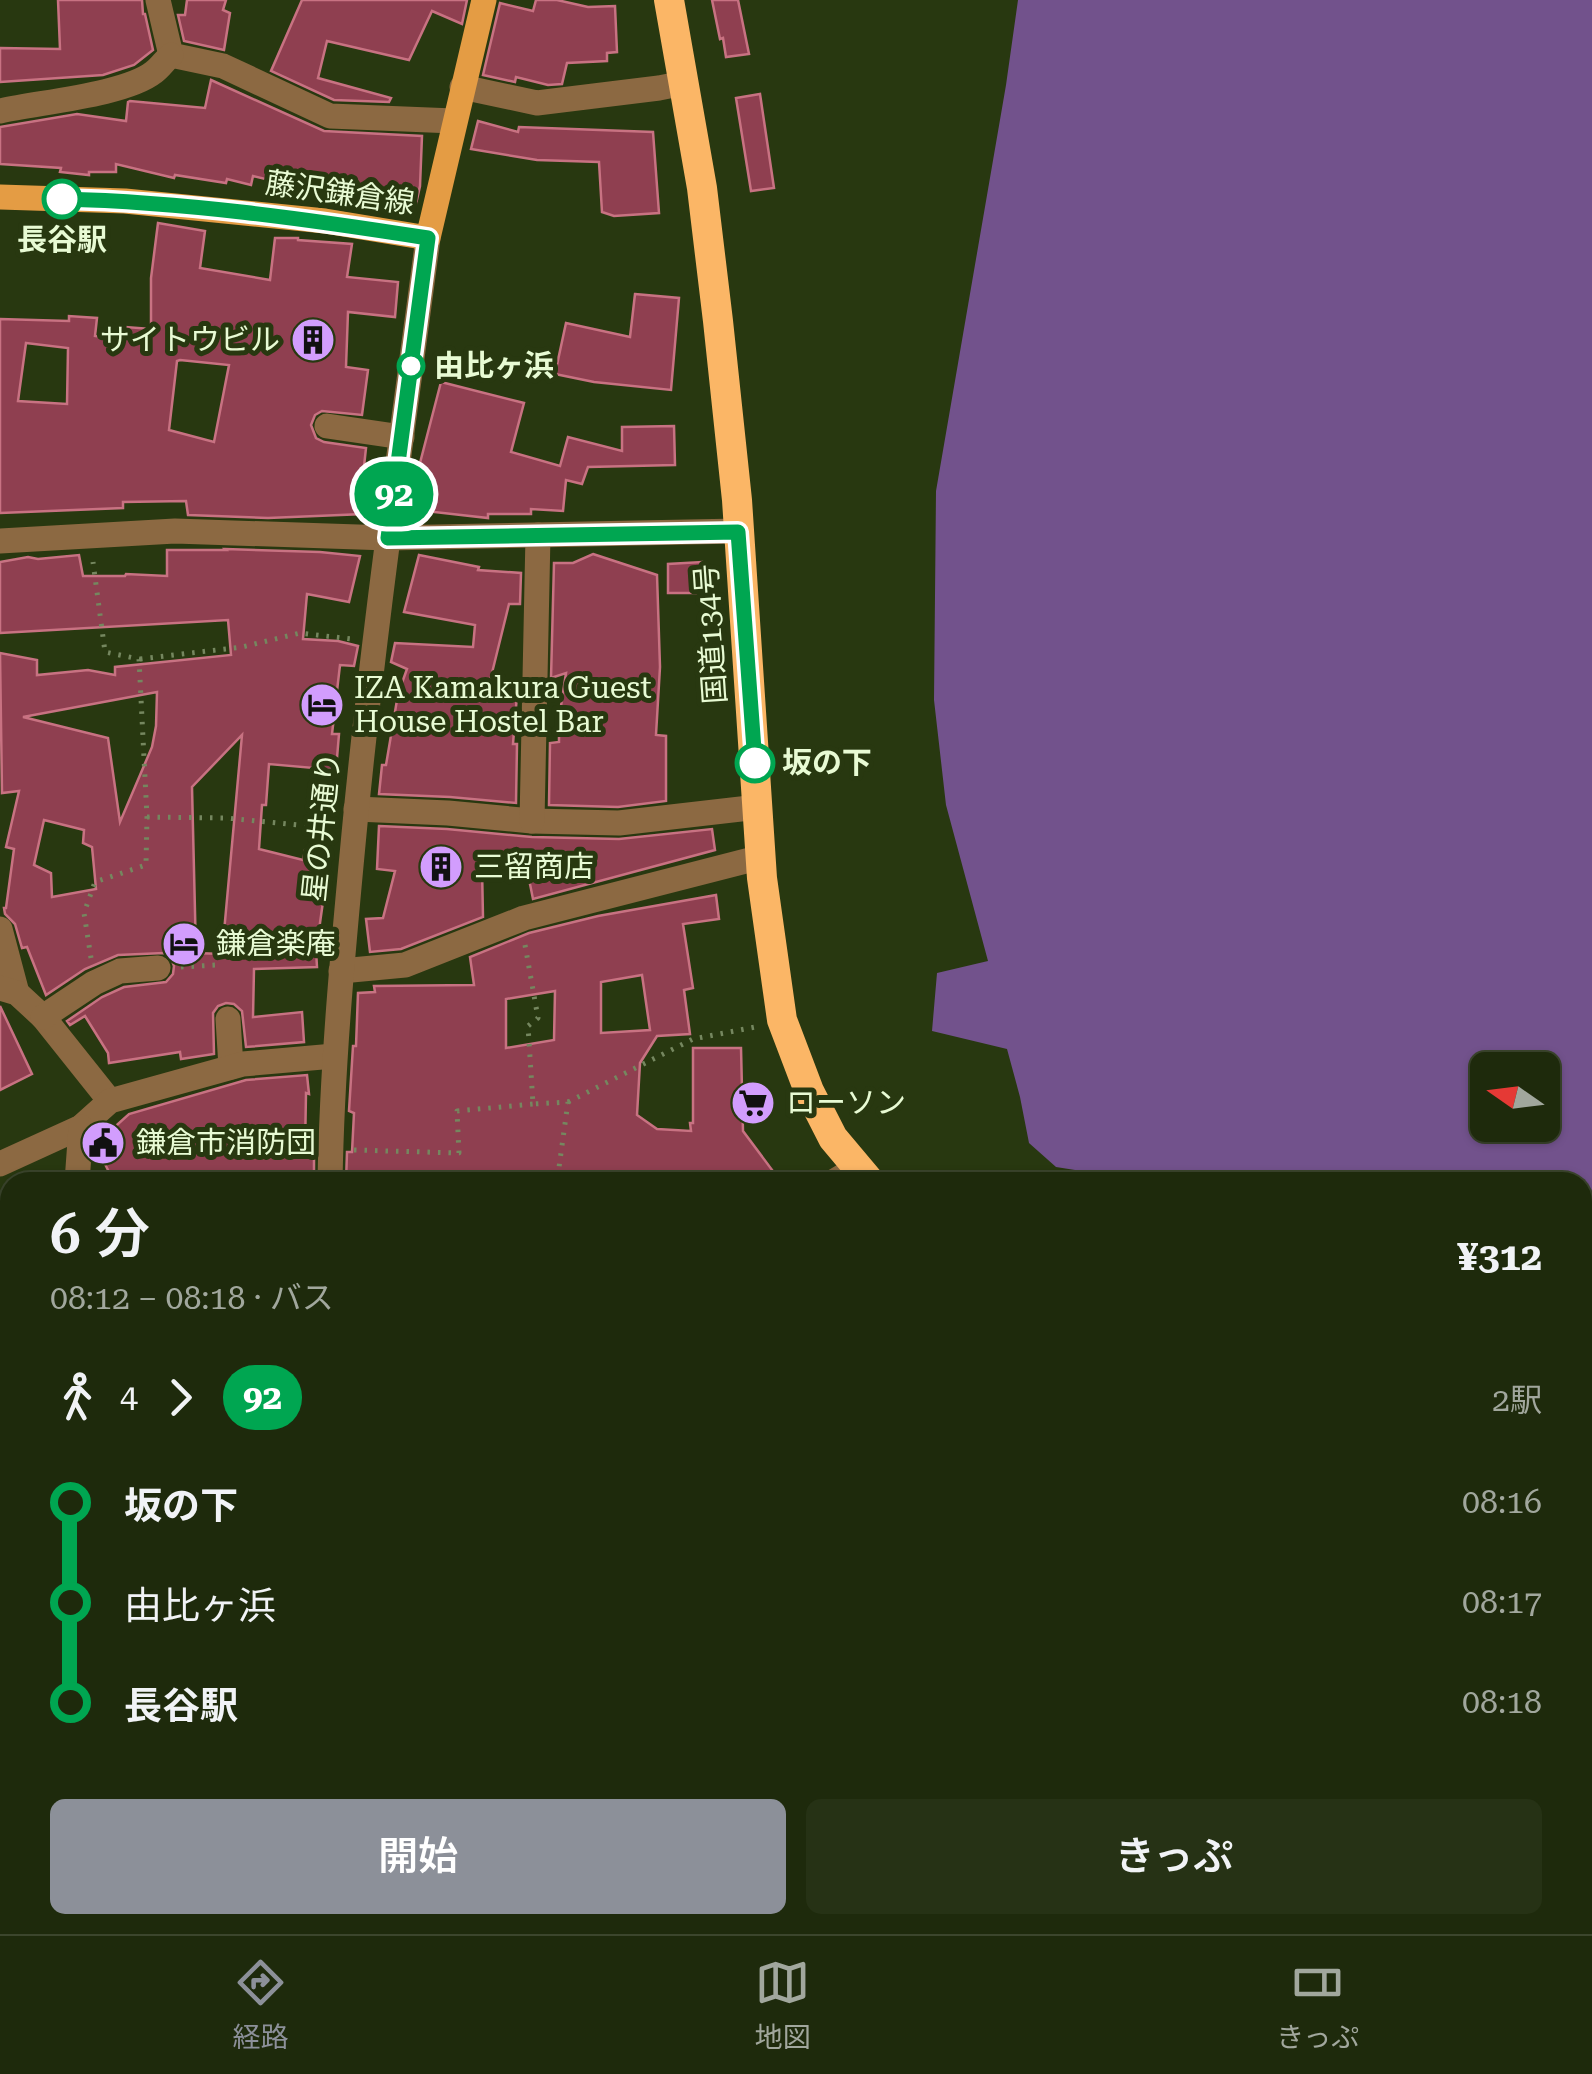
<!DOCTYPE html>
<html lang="ja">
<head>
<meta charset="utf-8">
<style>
	:root { --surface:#1e2a0c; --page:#263215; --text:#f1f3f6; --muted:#a1a79d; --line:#3c462d; --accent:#8c9099 }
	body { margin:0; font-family:"Roboto Serif","Noto Sans JP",serif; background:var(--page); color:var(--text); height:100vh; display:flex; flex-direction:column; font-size:38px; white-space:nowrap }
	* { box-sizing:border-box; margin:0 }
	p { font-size:32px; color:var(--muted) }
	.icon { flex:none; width:55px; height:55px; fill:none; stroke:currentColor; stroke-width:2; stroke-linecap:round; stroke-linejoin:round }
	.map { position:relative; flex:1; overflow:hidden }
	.panel { position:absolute; left:0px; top:1172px; width:1592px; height:762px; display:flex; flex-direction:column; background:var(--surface); border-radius:30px 30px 0 0; box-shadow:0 2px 8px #0004,0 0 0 2px var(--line) }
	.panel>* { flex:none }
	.badge { padding:0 20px; border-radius:32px; font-size:35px; line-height:65px }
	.needle { width:65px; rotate:284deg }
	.fabs { position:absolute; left:1470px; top:1052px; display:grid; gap:20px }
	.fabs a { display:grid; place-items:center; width:90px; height:90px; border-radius:15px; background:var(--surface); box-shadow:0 2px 8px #0004,0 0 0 2px var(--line); font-size:50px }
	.map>.badge { position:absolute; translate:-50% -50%; box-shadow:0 0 0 5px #fff }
	.legs { display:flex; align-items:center; gap:15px; height:110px; padding:0 50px; font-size:32px }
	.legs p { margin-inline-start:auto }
	.summary { display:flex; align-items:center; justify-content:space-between; height:170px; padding:0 50px }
	h1 { font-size:55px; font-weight:600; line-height:75px }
	.button { display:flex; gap:20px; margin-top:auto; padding:20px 50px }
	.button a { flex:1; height:115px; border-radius:15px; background:var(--accent); color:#fff; font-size:40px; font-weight:600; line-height:115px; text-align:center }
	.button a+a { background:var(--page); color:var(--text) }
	ul { padding:0 50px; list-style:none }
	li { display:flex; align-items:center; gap:35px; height:100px; font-size:38px }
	li i { display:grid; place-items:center; width:15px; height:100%; margin:0 12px; background:currentColor }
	li i::after { content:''; width:25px; height:25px; margin:-12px; border:8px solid; border-radius:50%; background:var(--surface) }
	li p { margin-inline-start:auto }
	li:first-child i { background:linear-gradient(#0000 50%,currentColor 0) }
	li:last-child i { background:linear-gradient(currentColor 50%,#0000 0) }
	.menu { display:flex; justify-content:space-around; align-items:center; height:140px; border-top:2px solid var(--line); background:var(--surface); font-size:28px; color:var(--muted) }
	.menu a { display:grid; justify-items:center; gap:5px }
	.menu .active { color:var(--accent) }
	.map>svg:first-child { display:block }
	.green { fill:#475d28 }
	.water { fill:#72528c; fill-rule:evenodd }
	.building { fill:#8f3f50; stroke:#c87282; stroke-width:2.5; fill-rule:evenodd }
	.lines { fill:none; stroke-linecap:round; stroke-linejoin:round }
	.path { stroke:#75875f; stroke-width:5; stroke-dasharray:2.5 8; stroke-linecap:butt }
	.minor { stroke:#8c6942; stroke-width:25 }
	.major { stroke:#e49c44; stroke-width:25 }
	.highway { stroke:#fbb666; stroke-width:30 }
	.line-1-casing { stroke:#fff; stroke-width:22 }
	.line-1 { stroke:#00a651; stroke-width:15 }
	.stop-1-dot { fill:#fff; stroke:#00a651; stroke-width:5 }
	.labels { text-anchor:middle; stroke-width:10; stroke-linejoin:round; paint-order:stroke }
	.street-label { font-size:30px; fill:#e8fbd4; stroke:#283810 }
	.stop-label { font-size:30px; font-weight:bold; fill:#e8fbd4; stroke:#283810; text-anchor:start }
	.poi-label { font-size:30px; fill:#e8fbd4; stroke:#283810; text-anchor:start }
</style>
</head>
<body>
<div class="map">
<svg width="1592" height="1934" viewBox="0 0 1592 1934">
	<rect width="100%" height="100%" fill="#283810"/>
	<g class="green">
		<polygon points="0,1440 10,1452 10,1897 0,1892"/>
		<polygon points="58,1925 395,1925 390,1934 54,1934"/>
		<polygon points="476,1925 1116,1925 1129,1934 474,1934"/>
	</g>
	<path class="water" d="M 1018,0 L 1592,0 L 1592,1495 L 1582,1487 L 1582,1182 L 1151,1182 L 1056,1167 L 1029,1143 L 1020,1097 L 1007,1049 L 932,1031 L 937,973 L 988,961 L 946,805 L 934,700 L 936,491 L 1006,85 ZM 1488,1070 L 1542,1070 L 1542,1125 L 1488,1125 Z"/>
	<g class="building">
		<polygon points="58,0 142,0 143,14 145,14 153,50 134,65 103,75 0,82 0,48 60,49"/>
		<polygon points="187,0 226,0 223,10 230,13 224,50 184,41 178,15 185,15"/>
		<polygon points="302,0 467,0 462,24 432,11 409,60 327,41 318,78 391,98 389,102 334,100 271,71"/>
		<polygon points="536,0 557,0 588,7 615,6 617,52 607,53 607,61 567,63 562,84 548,85 516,77 515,82 483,75 500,3 533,11"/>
		<polygon points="712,0 738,0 749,54 726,57 723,38 720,39"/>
		<polygon points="211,80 324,131 422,136 420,186 416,204 319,192 253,176 251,185 227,179 226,183 175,175 174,178 116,164 116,172 89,172 89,175 60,172 61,168 0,164 0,127 77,114 126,121 128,102 130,101 205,108"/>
		<polygon points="760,94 774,188 751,191 736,98"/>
		<polygon points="478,121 518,132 519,127 653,132 659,213 614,216 602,212 599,162 537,160 471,149"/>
		<path d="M 158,223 L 205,231 L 200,268 L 270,280 L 275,238 L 298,238 L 298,240 L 352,244 L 347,277 L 398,282 L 395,317 L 348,312 L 346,367 L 368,370 L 362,415 L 322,411 L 315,415 L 311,425 L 316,438 L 324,442 L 366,448 L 361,494 L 367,496 L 364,514 L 268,518 L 188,515 L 186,501 L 123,502 L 123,508 L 0,513 L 0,319 L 69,321 L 69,316 L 97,318 L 95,336 L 123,340 L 126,327 L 151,329 L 151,278 ZM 26,343 L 68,348 L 67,404 L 18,401 ZM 180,360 L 229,365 L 214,442 L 169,430 L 177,361 Z"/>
		<polygon points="635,294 679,298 671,390 594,382 555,374 566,323 630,337"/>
		<polygon points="441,382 524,403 511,452 560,466 568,437 622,451 622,427 674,426 675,465 588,467 582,484 566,480 563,511 531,509 531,514 488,514 488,518 416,510 420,463"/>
		<path d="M 225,549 L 320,552 L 360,556 L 349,602 L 307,594 L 303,639 L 338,641 L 358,646 L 354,666 L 340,665 L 332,734 L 339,734 L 336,770 L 269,764 L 266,805 L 262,805 L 259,849 L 303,860 L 305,850 L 330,852 L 319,930 L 315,933 L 317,967 L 254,969 L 253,1017 L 302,1012 L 304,1042 L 246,1047 L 242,1011 L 234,1004 L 226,1003 L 218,1006 L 213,1013 L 214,1054 L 181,1059 L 180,1052 L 109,1063 L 108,1053 L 85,1016 L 70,1025 L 67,1021 L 102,997 L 124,987 L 166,982 L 173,974 L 174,966 L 171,958 L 164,953 L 118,955 L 85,969 L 46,995 L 27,947 L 22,948 L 15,924 L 5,914 L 4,908 L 6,908 L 14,849 L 6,847 L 19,791 L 2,793 L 0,653 L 37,660 L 37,675 L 88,670 L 115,675 L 115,667 L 231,655 L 228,620 L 0,633 L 0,562 L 28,557 L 38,559 L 79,555 L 83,576 L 125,576 L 126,574 L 167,576 L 167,550 L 226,550 ZM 157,692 L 156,726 L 152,747 L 120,822 L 108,738 L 23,717 ZM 242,735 L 222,954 L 196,953 L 192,787 ZM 44,820 L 84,830 L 83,843 L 92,847 L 96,889 L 52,897 L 51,873 L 34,865 Z"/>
		<polygon points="593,554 657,575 660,667 656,735 666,736 666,801 618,807 549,805 550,743 559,742 559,719 566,673 551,678 554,563 573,563"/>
		<polygon points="419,555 479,567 478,570 521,573 520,604 509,604 490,681 518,683 513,744 517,744 516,803 450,797 379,794 382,765 386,765 398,694 407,669 391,662 395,643 473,647 475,625 404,612"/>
		<polygon points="702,562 702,593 668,593 668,564"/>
		<polygon points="379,826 447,829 532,837 619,839 712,829 715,850 533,899 530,884 526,879 525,860 482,868 483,917 401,949 370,952 366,919 383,918 395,871 377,869"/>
		<path d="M 716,895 L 719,919 L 683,924 L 693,988 L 684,990 L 690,1034 L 657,1036 L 640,1063 L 637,1115 L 657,1129 L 691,1131 L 690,1123 L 693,1123 L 693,1048 L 741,1048 L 743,1131 L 781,1182 L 675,1182 L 675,1178 L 636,1180 L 551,1175 L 549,1182 L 346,1182 L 347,1152 L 352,1152 L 354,1113 L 349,1111 L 353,1046 L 356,1046 L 358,993 L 375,992 L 374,986 L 474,985 L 470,957 L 529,933 L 598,916 ZM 642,975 L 650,1030 L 601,1033 L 601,982 ZM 555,991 L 554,1040 L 506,1048 L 506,999 Z"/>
		<polygon points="0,1006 32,1074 0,1090"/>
		<polygon points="307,1075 309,1094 306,1093 305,1150 314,1151 314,1182 114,1182 96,1146 97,1136 108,1133 129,1114 246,1080"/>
	</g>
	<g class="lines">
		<g class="path">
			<polyline points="140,659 242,647 300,633 351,639"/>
			<polyline points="147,817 227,818 329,828"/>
			<polyline points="525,945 538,1018 528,1026 533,1104 568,1102 557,1182"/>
			<polyline points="91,958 84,913 95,882 146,865 147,817 139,659 105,652 93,562"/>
			<polyline points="181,967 217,965 217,940 319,938"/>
			<polyline points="568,1102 693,1039 755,1027"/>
			<polyline points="354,1150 459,1153 457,1111 533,1104"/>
			<polyline points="629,1925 631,1934"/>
			<polyline points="461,1934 465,1925"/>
		</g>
		<g class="minor">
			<polyline points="158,0 171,55 223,66 330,116 454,121"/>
			<polyline points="462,87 537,103 659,88 684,83"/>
			<path d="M 0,111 C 39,102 125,95 154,72 C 160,68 165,60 171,55"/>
			<polyline points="327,426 402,437"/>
			<polyline points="0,541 175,531 388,538 739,531"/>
			<polyline points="356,809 448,813 532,821 619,823 758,807"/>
			<polyline points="532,821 538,535"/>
			<polyline points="0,929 17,993"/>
			<polyline points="341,971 405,965 524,918 761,857"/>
			<polyline points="0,988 17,993 43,1017 110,1101"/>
			<polyline points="43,1017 94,983 120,971 158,968"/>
			<polyline points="228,1019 231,1067"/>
			<polyline points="0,1164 81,1127 110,1101 243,1064 334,1056"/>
			<polyline points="77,1182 81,1127"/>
			<path d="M 330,1182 C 332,1066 343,950 354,834 C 373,634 402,436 428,238"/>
			<polyline points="833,1182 858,1167"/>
			<polyline points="1582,1896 1592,1903"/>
			<polyline points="1165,1925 1175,1934"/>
			<polyline points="1243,1925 1255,1934"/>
			<polyline points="403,1934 408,1925"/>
			<polyline points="1589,1934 1592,1930"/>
		</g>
		<polyline class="major" points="0,197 125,201 325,221 428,238 484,0"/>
		<g class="highway">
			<polyline points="669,0 702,188 718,321 737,500 762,878 782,1020 809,1091 833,1138 870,1182"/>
			<polyline points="1582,1554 1592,1561"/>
		</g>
	</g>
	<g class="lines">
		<defs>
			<path id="line-1" d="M 62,199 C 185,202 307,219 428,238 L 388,538 L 738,532 L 755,763"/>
		</defs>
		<use href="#line-1" class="line-1-casing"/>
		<use href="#line-1" class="line-1"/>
	</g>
	<defs>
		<symbol id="building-disc" viewBox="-11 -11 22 22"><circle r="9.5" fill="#d29dfd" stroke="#283810"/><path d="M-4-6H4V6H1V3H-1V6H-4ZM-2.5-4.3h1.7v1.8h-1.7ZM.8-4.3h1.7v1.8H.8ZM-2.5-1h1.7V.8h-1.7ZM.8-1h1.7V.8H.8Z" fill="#111"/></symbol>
		<symbol id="hotel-disc" viewBox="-11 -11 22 22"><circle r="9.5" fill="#d29dfd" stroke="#283810"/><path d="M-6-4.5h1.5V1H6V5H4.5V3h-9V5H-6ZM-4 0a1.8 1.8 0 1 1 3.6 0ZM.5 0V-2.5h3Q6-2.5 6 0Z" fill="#111"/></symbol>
		<symbol id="supermarket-disc" viewBox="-11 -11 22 22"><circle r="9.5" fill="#d29dfd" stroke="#283810"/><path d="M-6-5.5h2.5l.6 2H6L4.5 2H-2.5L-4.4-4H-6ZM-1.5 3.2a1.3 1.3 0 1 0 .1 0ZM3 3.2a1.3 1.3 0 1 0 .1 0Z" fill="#111"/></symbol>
		<symbol id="civic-disc" viewBox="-11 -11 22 22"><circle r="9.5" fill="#d29dfd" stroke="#283810"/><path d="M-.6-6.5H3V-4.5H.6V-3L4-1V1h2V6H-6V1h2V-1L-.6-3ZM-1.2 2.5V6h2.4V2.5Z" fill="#111"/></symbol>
	</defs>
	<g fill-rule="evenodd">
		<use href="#building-disc" x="288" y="315" width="50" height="50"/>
		<use href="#hotel-disc" x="297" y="680" width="50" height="50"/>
		<use href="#building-disc" x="416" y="842" width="50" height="50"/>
		<use href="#hotel-disc" x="159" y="919" width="50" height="50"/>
		<use href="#supermarket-disc" x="728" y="1078" width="50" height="50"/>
		<use href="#civic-disc" x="78" y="1118" width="50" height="50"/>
	</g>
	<g class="stop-1-dot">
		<circle cx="62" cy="199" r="18"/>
		<circle cx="411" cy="366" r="12"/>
		<circle cx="755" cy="763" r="18"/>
	</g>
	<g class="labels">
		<g class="street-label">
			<text transform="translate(340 193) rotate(8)" y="10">藤沢鎌倉線</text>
			<text transform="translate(711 634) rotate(-94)" y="10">国道134号</text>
			<text transform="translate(322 827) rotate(-84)" y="10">星の井通り</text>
		</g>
		<g class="stop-label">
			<text x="62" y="250" text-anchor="middle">長谷駅</text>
			<text x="434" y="376">由比ヶ浜</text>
			<text x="782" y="773">坂の下</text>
		</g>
		<g class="poi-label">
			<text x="280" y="350" text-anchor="end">サイトウビル</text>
			<text x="354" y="698">IZA Kamakura Guest<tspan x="354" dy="34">House Hostel Bar</tspan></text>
			<text x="474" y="877">三留商店</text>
			<text x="216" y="954">鎌倉楽庵</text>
			<text x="786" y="1113">ローソン</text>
			<text x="136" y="1153">鎌倉市消防団</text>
		</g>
	</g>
</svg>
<div class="fabs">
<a><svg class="needle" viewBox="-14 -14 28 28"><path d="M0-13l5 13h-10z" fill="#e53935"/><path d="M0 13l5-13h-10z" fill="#a1a79d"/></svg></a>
</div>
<b class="badge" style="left:394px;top:494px;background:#00a651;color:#fff">92</b>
<section class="panel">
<div class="summary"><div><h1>6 分</h1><p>08:12 – 08:18 · バス</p></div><b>¥312</b></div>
<div class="legs"><svg class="icon" aria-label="walk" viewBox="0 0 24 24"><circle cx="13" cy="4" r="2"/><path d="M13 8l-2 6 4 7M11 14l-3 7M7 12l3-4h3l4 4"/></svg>4<svg class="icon" aria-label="forward" viewBox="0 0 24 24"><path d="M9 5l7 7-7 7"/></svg><b class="badge" style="background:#00a651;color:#fff">92</b><p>2駅</p></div>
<ul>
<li><i style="color:#00a651"></i><b>坂の下</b><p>08:16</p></li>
<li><i style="color:#00a651"></i><span>由比ヶ浜</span><p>08:17</p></li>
<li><i style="color:#00a651"></i><b>長谷駅</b><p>08:18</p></li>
</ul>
<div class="button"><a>開始</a><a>きっぷ</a></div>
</section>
</div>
<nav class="menu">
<a class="active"><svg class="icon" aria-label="directions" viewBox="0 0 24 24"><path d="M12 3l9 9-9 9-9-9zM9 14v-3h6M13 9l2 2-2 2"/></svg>経路</a>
<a><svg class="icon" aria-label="map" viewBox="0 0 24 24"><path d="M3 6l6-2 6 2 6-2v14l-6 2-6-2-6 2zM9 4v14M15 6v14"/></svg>地図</a>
<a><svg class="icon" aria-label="tickets" viewBox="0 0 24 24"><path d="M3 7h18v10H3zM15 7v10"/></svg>きっぷ</a>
</nav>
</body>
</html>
